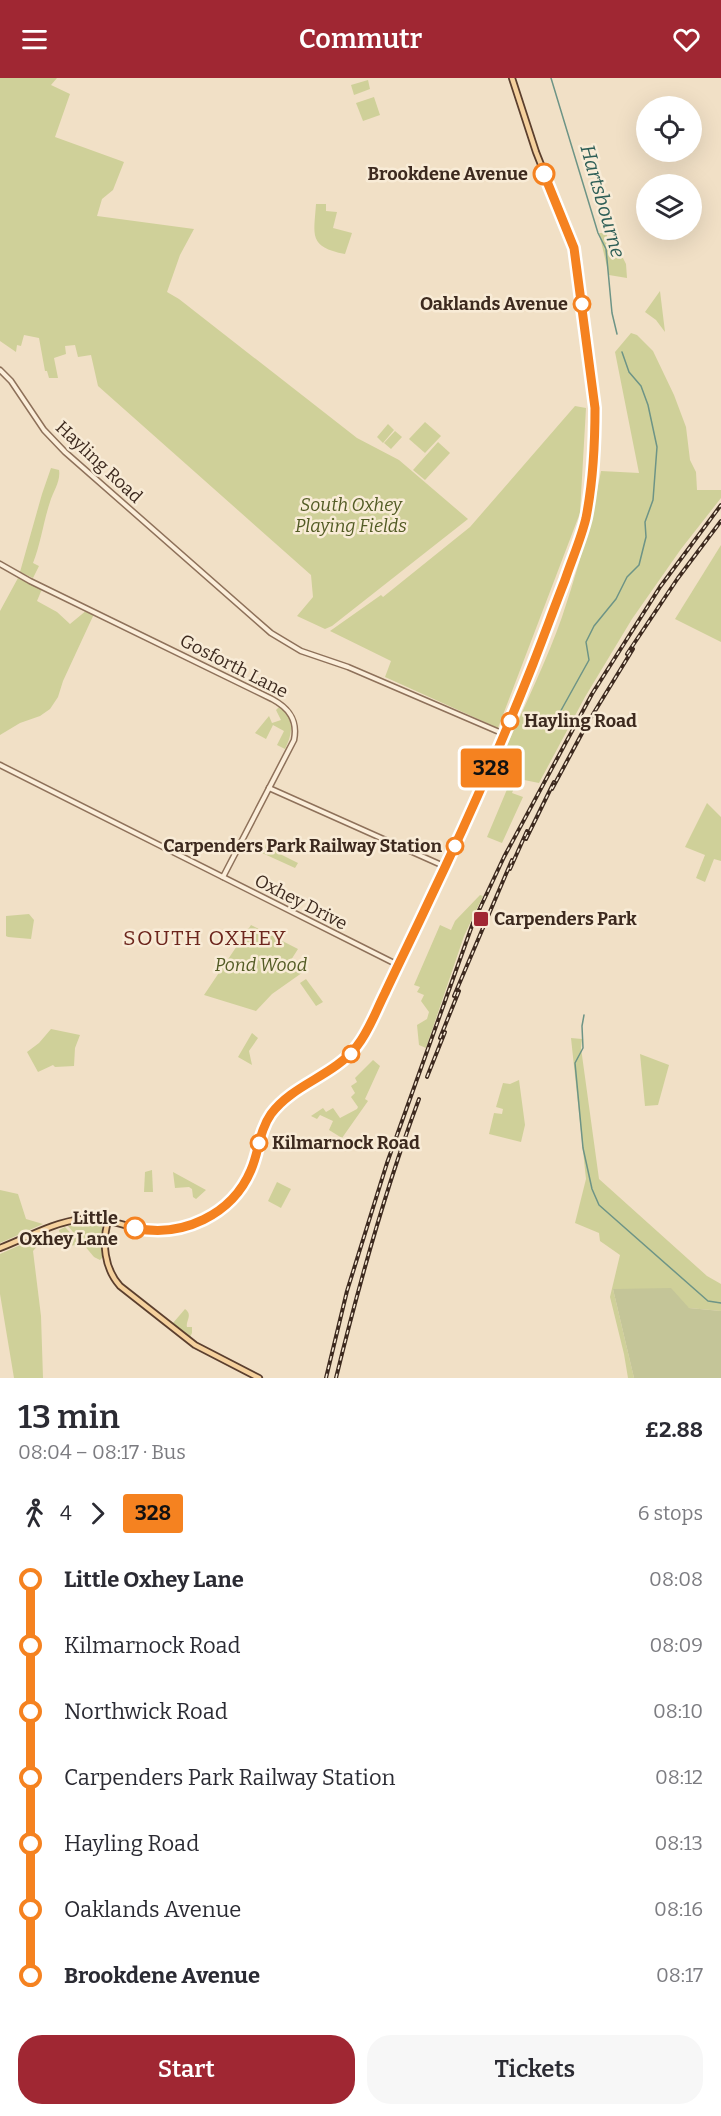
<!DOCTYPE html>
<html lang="en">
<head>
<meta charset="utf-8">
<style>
	:root { --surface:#fff; --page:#f7f7f7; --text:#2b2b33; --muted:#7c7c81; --accent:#a02733 }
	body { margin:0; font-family:Bitter,serif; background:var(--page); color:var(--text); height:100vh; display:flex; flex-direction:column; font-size:22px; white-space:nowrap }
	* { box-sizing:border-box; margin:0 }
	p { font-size:20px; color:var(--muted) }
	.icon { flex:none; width:33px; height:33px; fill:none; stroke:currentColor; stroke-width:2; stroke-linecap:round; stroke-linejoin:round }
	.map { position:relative; height:1300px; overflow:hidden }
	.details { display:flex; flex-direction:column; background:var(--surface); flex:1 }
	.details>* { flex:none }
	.badge { padding:0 12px; border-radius:4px; font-size:21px; line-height:39px }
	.fabs { position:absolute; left:636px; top:18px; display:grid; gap:12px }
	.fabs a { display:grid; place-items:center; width:66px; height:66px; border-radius:50%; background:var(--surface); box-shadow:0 6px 24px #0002; font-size:30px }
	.map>.badge { position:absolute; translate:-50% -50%; box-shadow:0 0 0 3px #fff }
	.legs { display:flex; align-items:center; gap:9px; height:66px; padding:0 18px; font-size:20px }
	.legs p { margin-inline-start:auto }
	.head { display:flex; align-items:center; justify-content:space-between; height:102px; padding:0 18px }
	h1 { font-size:33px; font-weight:600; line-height:45px }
	.cta { display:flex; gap:12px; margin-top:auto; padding:12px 18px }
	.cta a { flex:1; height:69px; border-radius:24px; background:var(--accent); color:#fff; font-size:24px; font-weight:600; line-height:69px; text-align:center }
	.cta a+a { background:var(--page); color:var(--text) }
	ul { padding:0 18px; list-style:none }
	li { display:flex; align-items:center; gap:21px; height:66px; font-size:22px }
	li i { display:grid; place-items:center; width:9px; height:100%; margin:0 8px; background:currentColor }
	li i::after { content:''; width:15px; height:15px; margin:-8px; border:4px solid; border-radius:50%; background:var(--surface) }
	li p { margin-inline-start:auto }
	li:first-child i { background:linear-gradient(#0000 50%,currentColor 0) }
	li:last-child i { background:linear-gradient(currentColor 50%,#0000 0) }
	header { display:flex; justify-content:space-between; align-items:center; height:78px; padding:0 18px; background:var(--accent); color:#fff; font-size:27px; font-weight:600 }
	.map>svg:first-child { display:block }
	.green { fill:#cfd099 }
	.cemetery { fill:#c4c598 }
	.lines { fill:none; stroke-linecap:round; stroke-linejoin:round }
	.stream { stroke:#6d9486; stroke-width:1.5 }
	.minor-casing { stroke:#8e715a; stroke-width:7 }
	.major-casing { stroke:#5b3f2e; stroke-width:8 }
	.minor { stroke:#fbeeda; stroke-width:4 }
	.major { stroke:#f5d19d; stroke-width:4.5 }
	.rail-casing { stroke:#3d2a1f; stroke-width:4 }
	.rail { stroke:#f8ebd6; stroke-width:1.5; stroke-dasharray:4.5; stroke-linecap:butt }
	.line-1-casing { stroke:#fff; stroke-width:14 }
	.line-1 { stroke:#f58220; stroke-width:9 }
	.stop-1-dot { fill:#fff; stroke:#f58220; stroke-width:3 }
	.poi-dot { fill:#a02733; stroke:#f8ebd6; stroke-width:2 }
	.labels { text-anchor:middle; stroke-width:5; stroke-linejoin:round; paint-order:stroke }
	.stop-label { font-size:18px; font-weight:bold; fill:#3d2a1f; stroke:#f8ebd6; text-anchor:end }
	.street-label { font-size:18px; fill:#3d2a1f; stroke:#f8ebd6 }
	.park-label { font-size:18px; font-style:italic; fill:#525b24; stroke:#f8ebd6 }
	.poi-label { font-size:18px; font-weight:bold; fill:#3d2a1f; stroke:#f8ebd6; text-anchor:start }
	.water-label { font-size:20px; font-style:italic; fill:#2d5e56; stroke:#f8ebd6 }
	.quarter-label { font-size:21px; letter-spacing:1.5px; fill:#6c251c; stroke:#f8ebd6 }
</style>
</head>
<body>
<header><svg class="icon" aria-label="menu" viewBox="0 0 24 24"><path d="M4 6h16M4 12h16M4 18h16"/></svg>Commutr<svg class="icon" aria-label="heart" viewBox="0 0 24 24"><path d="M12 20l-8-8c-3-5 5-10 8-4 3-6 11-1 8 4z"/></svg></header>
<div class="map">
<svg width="721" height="1300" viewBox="0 0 721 1300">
	<rect width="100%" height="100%" fill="#f1e0c6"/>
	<g class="green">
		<polygon points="0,0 57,0 51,7 70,16 55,59 124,84 113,112 102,121 97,138 194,151 180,177 167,214 179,221 357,360 399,382 468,441 332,548 325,551 297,538 313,519 311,497 98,308 91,277 78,279 75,267 65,268 66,276 54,280 58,300 49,300 47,293 45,293 39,260 24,257 21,268 17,267 16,274 0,263"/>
		<polygon points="368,2 370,11 354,17 351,7"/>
		<polygon points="374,19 380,37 363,43 356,25"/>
		<path d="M 316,126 L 326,126 L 326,133 L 337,134 L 333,150 L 352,155 L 345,176 C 308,169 314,157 316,126 Z"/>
		<polygon points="599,155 607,155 607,160 611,160 614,162 626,186 627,200 609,197"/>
		<polygon points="660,213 665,254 656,242 645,234"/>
		<path d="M 631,255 L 637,257 L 653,273 L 674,317 L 686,349 L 690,382 L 696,394 L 697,412 L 721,412 L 721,420 L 681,471 L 632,541 L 585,619 L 539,705 L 514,700 C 520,690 523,684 518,673 L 502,679 C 522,633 545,587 562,539 C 578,491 592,442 601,393 L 639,395 L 615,274 Z"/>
		<polygon points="575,328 586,330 580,435 498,650 385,599 391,583 330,553 381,517 383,519 470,449"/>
		<polygon points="425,344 441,358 425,375 409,361"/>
		<polygon points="388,346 394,352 383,365 377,359"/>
		<polygon points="395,353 402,359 391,371 384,365"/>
		<polygon points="438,364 450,375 425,402 413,392"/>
		<path d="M 51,390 L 59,392 C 61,403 53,414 50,424 C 43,445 41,465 33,485 L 39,488 L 33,500 L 20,494 L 42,416 Z"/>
		<polygon points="721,467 721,564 675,541"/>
		<polygon points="18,500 42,511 37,523 57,534 70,546 87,532 94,536 63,603 58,619 50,631 40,638 20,645 0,657 0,533"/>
		<path d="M 279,629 C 295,640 293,655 285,671 L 277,667 L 284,653 L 273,647 L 266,661 L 255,655 L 269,638 L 272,645 L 281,642 L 276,632 Z"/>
		<polygon points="508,709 514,710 512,715 523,719 502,765 487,759"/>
		<polygon points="707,725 721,739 721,783 714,781 705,804 696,800 705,777 685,769"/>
		<polygon points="269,759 284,766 280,776 298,785 295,790 262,775"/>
		<polygon points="480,817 483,818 464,858 426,970 419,967 417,947 427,941 429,934 421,923 424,917 417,914 420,909 414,907 440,847 451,852 455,843"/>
		<polygon points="29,836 34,842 31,861 8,859 6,858 6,838"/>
		<polygon points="251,847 298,871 291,882 306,892 272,916 256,933 204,917"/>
		<polygon points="306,901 323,924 316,928 300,905"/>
		<polygon points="51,951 80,957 75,970 74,988 55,989 53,987 38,994 27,974 39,965"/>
		<polygon points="252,955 258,960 249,973 252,987 238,979"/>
		<polygon points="571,960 582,961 581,970 599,1101 707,1198 721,1206 721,1233 689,1230 613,1211 634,1300 628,1300 624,1276 610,1219 620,1177 600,1163 599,1155 575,1145 586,1101"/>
		<polygon points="640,976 669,987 658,1027 645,1028"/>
		<polygon points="373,982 380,988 365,1021 368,1023 342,1060 329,1052 333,1043 320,1037 317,1041 311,1038 323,1030 326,1034 333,1030 340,1040 357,1031 358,1029 351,1019 355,1015 351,1008 357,1004 355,1000"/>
		<polygon points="519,1002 525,1047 521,1064 489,1056 494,1035 502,1036 503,1031 496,1029 503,1005 510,1006"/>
		<polygon points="152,1092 153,1114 144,1114 145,1094"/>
		<polygon points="173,1094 206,1112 196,1121 193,1119 192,1111 189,1109 175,1110"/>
		<polygon points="277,1104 291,1111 281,1130 268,1123"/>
		<polygon points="0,1112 18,1116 26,1141 43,1146 0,1165"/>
		<polygon points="84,1145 102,1146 102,1180 100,1182 94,1179 68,1148"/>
		<polygon points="65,1149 82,1167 81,1169 78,1169 77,1167 67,1168 67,1171 63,1171 59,1152"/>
		<polygon points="45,1156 54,1158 45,1159 33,1173 41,1238 43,1300 14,1300 0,1216 0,1176"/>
		<path d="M 185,1231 C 193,1237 186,1242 187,1249 L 192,1249 L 192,1255 L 190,1259 L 173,1247 L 173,1245 Z"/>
	</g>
	<polygon class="cemetery" points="671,1210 689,1230 721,1233 721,1300 634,1300 613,1211"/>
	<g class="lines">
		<g class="stream">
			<polyline points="551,0 598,155 606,171 612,235 617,256"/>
			<polyline points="561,640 559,636 589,582 586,564 594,548 616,521 627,499 639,487 646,459 645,444 653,422 657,369 648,327 641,308 629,294 622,274"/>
			<polyline points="584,937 582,948 583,970 575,985 583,1070 592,1111 599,1127 708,1223 721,1225"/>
		</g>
		<defs>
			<g id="minor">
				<polyline points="0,292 11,303 44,352 65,374 271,555 301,573 348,589 504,656"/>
				<path d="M 0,486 L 30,503 L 272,621 C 289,630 298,642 294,662 L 223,799"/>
				<polyline points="0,687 398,887"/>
				<polyline points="269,710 446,789"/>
			</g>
			<g id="major">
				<path d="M 108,1142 C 102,1165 104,1190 120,1208 L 195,1267 L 259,1300"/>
				<path d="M 0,1170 C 26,1160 54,1144 82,1141 C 104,1138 123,1148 144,1152 C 176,1157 210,1144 232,1121 C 259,1093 252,1057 275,1031 C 293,1012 319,1004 339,987 C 350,979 358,968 365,956 L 485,705 L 539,572 L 580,462 L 585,442 L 594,386 L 595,330 L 574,170 L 536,74 L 512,0"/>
			</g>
		</defs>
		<use href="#minor" class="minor-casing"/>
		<use href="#major" class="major-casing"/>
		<use href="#minor" class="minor"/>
		<use href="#major" class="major"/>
		<defs>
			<g id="rail">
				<polyline points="627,576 678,500 721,443"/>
				<polyline points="552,711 587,646 633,571"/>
				<polyline points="526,761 554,704"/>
				<polyline points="510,791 527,753"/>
				<polyline points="454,918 512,782"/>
				<polyline points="440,960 459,913"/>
				<polyline points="427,999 445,954"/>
				<polyline points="326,1300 347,1213 387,1085 473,845 504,779 592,616 660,509 721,427"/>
				<path d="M 336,1300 C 359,1206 385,1112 419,1021"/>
			</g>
		</defs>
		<use href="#rail" class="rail-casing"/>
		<use href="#rail" class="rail"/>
	</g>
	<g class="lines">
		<defs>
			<path id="line-1" d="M 135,1150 C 182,1160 232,1137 251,1092 C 259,1074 259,1053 271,1036 C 293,1006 334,998 357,968 C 369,953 376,933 385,915 C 399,885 414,855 428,825 C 466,746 501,667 533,586 C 544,558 554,530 565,502 C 572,481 581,461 586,440 C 593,404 595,367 595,330 L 574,170 L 544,96"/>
		</defs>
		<use href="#line-1" class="line-1-casing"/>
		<use href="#line-1" class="line-1"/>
	</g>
	<g class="stop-1-dot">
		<circle cx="544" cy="96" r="10"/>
		<circle cx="582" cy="226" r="8"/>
		<circle cx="510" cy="643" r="8"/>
		<circle cx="455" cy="768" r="8"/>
		<circle cx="351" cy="976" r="8"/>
		<circle cx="259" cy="1065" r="8"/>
		<circle cx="135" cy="1150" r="10"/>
	</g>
	<rect class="poi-dot" x="473" y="833" width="16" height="16" rx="3"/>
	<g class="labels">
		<g class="stop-label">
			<text x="528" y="102">Brookdene Avenue</text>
			<text x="568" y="232">Oaklands Avenue</text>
			<text x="524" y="649" text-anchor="start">Hayling Road</text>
			<text x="442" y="774">Carpenders Park Railway Station</text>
			<text x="272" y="1071" text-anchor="start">Kilmarnock Road</text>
			<text x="118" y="1146">Little<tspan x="118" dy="21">Oxhey Lane</tspan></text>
		</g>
		<g class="street-label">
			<text transform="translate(99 384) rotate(43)" y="6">Hayling Road</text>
			<text transform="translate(234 588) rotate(27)" y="6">Gosforth Lane</text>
			<text transform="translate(301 824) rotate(27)" y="6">Oxhey Drive</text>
		</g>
		<g class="park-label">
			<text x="351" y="433">South Oxhey<tspan x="351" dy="21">Playing Fields</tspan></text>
			<text x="261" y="893">Pond Wood</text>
		</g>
		<g class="poi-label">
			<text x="494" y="847">Carpenders Park</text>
		</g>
		<g class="water-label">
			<text transform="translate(603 123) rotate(74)" y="7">Hartsbourne</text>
		</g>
		<g class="quarter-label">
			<text x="205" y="867">SOUTH OXHEY</text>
		</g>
	</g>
</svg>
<div class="fabs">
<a><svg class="icon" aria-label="locate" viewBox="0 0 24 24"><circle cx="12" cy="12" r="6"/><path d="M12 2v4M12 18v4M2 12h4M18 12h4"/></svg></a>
<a><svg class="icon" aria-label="layers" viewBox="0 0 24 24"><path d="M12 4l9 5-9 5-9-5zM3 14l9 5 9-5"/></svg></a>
</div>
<b class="badge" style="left:491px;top:690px;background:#f58220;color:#111">328</b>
</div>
<section class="details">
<div class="head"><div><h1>13 min</h1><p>08:04 – 08:17 · Bus</p></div><b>£2.88</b></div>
<div class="legs"><svg class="icon" aria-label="walk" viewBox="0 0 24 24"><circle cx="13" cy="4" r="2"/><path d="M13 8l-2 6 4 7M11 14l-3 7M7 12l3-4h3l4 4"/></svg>4<svg class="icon" aria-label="forward" viewBox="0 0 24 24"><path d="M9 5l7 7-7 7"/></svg><b class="badge" style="background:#f58220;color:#111">328</b><p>6 stops</p></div>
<ul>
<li><i style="color:#f58220"></i><b>Little Oxhey Lane</b><p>08:08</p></li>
<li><i style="color:#f58220"></i><span>Kilmarnock Road</span><p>08:09</p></li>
<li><i style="color:#f58220"></i><span>Northwick Road</span><p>08:10</p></li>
<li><i style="color:#f58220"></i><span>Carpenders Park Railway Station</span><p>08:12</p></li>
<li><i style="color:#f58220"></i><span>Hayling Road</span><p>08:13</p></li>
<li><i style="color:#f58220"></i><span>Oaklands Avenue</span><p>08:16</p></li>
<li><i style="color:#f58220"></i><b>Brookdene Avenue</b><p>08:17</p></li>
</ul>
<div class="cta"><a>Start</a><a>Tickets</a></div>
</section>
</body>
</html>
